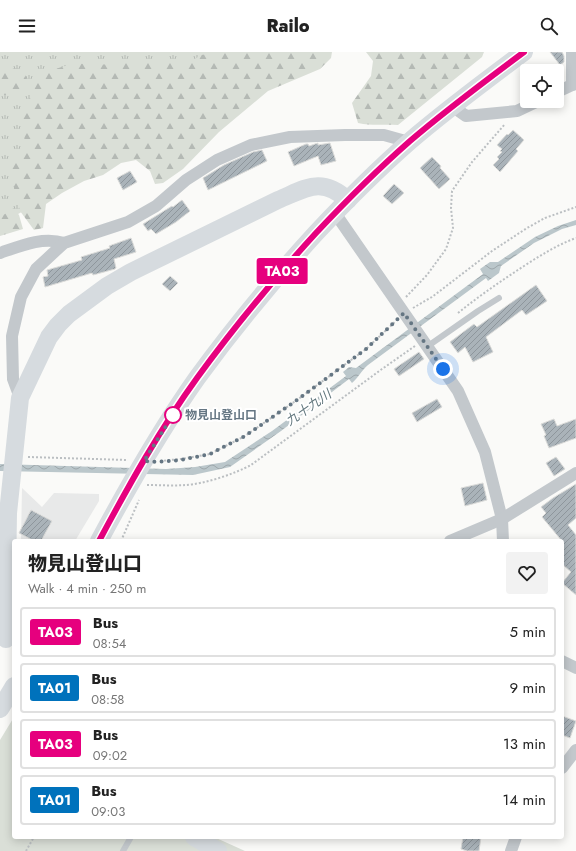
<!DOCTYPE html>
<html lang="en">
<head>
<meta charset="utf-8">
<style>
	:root { --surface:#fff; --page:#f2f2f2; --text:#222; --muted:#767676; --line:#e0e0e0 }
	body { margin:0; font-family:Jost,"Noto Sans JP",sans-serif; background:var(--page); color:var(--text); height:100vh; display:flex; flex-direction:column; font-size:15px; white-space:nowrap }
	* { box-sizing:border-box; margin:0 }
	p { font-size:13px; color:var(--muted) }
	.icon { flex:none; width:22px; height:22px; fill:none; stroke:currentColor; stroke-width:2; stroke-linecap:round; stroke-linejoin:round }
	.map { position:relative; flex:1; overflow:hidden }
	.sheet { position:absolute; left:12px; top:487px; width:552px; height:300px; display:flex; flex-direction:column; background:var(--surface); border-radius:4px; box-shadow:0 2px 10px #0003 }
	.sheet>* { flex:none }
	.badge { padding:0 8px; border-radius:3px; font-size:14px; line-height:26px }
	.tools { position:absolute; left:520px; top:12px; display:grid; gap:8px }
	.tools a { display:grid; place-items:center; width:44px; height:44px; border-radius:4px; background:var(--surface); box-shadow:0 2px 10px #0003; font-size:20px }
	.you { position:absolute; width:20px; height:20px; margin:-10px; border:3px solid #fff; border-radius:50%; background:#1a73e8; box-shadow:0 0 0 6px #1a73e833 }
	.map>.badge { position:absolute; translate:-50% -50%; box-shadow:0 0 0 2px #fff }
	.round { display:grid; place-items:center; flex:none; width:42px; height:42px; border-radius:4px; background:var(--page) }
	.overview { display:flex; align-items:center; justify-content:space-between; height:68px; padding:0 16px }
	h1 { font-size:19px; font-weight:800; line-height:30px }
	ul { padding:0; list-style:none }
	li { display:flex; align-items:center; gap:12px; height:50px; margin:0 8px 6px; padding:0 8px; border:2px solid var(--line); border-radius:4px }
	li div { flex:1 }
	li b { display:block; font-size:15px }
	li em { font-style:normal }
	li .badge { min-width:44px; font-weight:700; text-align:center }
	header { display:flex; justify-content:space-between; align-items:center; height:52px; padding:0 16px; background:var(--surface); font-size:18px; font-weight:800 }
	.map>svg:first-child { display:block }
	.built { fill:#e8e9e9 }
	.grass { fill:url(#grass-tufts) }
	.forest { fill:url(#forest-firs) }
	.park { fill:#dadfd7 }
	.water { fill:url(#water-waves) }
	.building { fill:url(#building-hatch); stroke:#dcdcda }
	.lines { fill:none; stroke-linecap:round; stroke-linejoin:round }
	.path { stroke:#bbbfc2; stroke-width:2; stroke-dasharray:2 2; stroke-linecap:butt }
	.lane { stroke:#c3c8cc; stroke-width:6 }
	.street { stroke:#c3c8cc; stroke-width:12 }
	.secondary { stroke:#d6dbdf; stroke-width:18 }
	.line-casing { stroke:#fff; stroke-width:9 }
	.line { stroke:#e6007e; stroke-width:6 }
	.walk { stroke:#657683; stroke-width:4; stroke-dasharray:0 7.2 }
	.stop-dot { fill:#fff; stroke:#e6007e; stroke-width:2 }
	.labels { text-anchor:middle; stroke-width:4; stroke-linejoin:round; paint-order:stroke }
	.stop-label { font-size:12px; font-weight:bold; fill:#657683; stroke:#fff; text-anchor:start }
	.water-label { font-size:13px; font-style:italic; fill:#60757c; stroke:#fff }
</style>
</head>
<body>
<header><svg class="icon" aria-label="menu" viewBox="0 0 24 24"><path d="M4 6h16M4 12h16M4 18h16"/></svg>Railo<svg class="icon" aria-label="search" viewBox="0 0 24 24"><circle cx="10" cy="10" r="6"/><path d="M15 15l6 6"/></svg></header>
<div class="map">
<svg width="576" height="799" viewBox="0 0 576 799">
	<defs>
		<pattern id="grass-tufts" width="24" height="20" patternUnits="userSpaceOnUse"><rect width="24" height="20" fill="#dadfd7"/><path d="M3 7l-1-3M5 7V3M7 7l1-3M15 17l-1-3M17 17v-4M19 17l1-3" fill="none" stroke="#b4b9b4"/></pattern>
		<pattern id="forest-firs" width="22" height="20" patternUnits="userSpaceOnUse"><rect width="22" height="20" fill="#dadfd7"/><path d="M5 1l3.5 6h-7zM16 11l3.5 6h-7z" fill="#b4b9b4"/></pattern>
		<pattern id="water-waves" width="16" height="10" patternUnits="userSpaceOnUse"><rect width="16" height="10" fill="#bbc7cb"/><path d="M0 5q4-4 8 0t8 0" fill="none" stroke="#9ca6aa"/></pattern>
		<pattern id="building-hatch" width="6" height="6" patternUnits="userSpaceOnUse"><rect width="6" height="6" fill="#aab3b9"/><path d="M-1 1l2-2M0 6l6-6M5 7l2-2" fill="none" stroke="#8e969c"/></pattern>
	</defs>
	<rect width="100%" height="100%" fill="#fafaf8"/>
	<polygon class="built" points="22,436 42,455 54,441 99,442 99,449 75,489 21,489"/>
	<polygon class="grass" points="0,0 276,0 56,141 0,172"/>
	<g class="forest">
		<polygon points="221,0 332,0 331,6 320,17 268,39 219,80 183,117 163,131 155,132 150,119 136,108 121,111 103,123 84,129 62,141 46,152 43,176 34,178 20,159 11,124 12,110 25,93 22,62 42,21 75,11 94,13 128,11 164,7 183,13 192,9 201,3"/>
		<path d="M 366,0 L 484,0 L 482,5 L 398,73 C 384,72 372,74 358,71 L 352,51 L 371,24 L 373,9 Z"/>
		<polygon points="0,16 23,17 29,33 21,43 0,43"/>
		<polygon points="13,156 19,163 23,177 0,184 0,164 5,162"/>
	</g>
	<polygon class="park" points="14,665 14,785 214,785 245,799 0,799 0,688"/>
	<path class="water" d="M 576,168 L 576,173 L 562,177 L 534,191 L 501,214 L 499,221 L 488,229 L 486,226 L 368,313 C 361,319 359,325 352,331 L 349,327 L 281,379 L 230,415 L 193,423 L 0,419 L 0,412 L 166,417 L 195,415 L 225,410 L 272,379 L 346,324 L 343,320 L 349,315 L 356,316 L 483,222 L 480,217 L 490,210 L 498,210 L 535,185 L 558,174 Z"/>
	<g class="building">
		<polygon points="550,0 562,0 564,4 564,10 560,13"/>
		<polygon points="513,78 524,88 516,97 518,99 500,120 493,113 499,107 497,105 502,100 500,99 502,97 497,93 507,82 508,83"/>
		<polygon points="318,91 318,93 330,91 336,109 321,113 318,104 294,114 288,100 306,92 308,92 309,94"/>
		<polygon points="262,98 267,109 208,138 203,126 224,113 253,100"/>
		<polygon points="432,105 441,114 440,116 450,127 439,137 420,116"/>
		<polygon points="130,119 137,130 123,138 117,126"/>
		<polygon points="394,132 404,141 392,152 383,144"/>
		<polygon points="182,148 190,159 176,170 156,182 151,177 148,179 143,172 172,154 173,155"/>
		<polygon points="131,186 136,200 114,207 116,216 115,217 93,223 92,221 45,235 43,225 48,224 47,218 82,208 81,205 110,196 109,194"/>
		<polygon points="170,224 178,231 170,239 162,232"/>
		<polygon points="536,233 547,249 526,263 522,258 486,285 493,300 473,310 465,295 458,301 450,290 474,272 477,275"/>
		<polygon points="419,300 424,307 399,324 394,317"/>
		<polygon points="437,347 442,355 417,370 412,361"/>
		<polygon points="554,367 557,374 576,367 576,386 549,396 544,384 546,383 541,372"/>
		<polygon points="556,405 565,417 554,424 546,411"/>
		<polygon points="483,431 487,448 465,454 461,436"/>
		<polygon points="576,432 576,466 568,473 576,483 576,543 562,531 571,520 562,512 562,489 542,465 546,461 541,455 553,446"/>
		<polygon points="31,458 52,469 41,489 34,489 19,481"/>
		<polygon points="562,664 576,669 570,686 562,683"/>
		<polygon points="463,785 481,785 479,799 467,799 461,797"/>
	</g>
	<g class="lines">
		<g class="path">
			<polyline points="406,245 427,223 446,197 453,176 451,156 452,139 472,110 505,72"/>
			<polyline points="413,256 432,245 492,199 527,176 545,166 576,155"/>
			<path d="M 458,261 C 479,244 501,229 524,214 C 541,203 557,193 576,186"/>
			<polyline points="28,405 128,408"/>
			<polyline points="160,409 181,407 210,402 245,384 297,348 366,297 396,269"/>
			<path d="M 147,433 C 160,433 173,434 185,433 C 205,432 234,422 251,413 L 382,317 L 415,294"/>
			<polyline points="121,489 139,448"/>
			<polyline points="26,799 34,785"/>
		</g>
		<g class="lane">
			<polyline points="428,294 478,259 499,246"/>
			<polyline points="123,799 131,785"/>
		</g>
		<g class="street">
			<polyline points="572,0 572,33 576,32"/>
			<polyline points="557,40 572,33"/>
			<polyline points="452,54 466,64 517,59 538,49"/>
			<polyline points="335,161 458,339 485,400 502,467 503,489"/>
			<path d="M 0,201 C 20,194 43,184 64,191"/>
			<polyline points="20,346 13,327 12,284 21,245 36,217 64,191 128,170 156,154 186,128 217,108 251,93 290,85 345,83 384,83 409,90"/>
			<polyline points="450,489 502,467 576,421"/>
			<polyline points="562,609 576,616"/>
			<polyline points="562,716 576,698"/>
			<polyline points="511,799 516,785"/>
		</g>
		<g class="secondary">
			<path d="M 99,489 C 129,433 161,377 197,326 C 234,275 274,227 316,181 C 346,149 377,118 410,89 C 446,58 485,29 524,0"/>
			<path d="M 6,587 L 8,461 L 20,346 L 49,285 L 58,273 L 69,262 L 107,234 L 131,220 L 278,148 C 307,136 321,124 348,148"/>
			<polyline points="0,657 14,634"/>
			<polyline points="194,785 218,799"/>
		</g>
	</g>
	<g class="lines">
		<defs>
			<path id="line" d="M 99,489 C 129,433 160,377 197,326 C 234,275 274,227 316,181 C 346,149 377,118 410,89 C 446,58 485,29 524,0"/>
		</defs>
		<use href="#line" class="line-casing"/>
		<use href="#line" class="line"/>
		<polyline class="walk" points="173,363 144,409 156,410 181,408 210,402 245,384 297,348 366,297 404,261 443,317"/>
	</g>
	<circle class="stop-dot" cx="173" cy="363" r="8"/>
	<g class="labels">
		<g class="stop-label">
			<text x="185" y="367">物見山登山口</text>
		</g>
		<g class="water-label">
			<text transform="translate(308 355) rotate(-35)" y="5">九十九川</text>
		</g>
	</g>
</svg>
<div class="tools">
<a><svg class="icon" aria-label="locate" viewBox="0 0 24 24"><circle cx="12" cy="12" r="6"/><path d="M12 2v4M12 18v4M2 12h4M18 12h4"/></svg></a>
</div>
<div class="you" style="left:443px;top:317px"></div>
<b class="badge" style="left:282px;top:219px;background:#e6007e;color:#fff">TA03</b>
<section class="sheet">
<div class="overview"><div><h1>物見山登山口</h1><p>Walk · 4 min · 250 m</p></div><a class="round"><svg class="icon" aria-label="heart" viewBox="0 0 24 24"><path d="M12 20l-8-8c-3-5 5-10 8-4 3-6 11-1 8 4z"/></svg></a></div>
<ul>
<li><span class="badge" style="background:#e6007e;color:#fff">TA03</span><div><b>Bus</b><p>08:54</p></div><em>5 min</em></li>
<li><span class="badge" style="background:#0072bc;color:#fff">TA01</span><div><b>Bus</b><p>08:58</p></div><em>9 min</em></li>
<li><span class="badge" style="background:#e6007e;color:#fff">TA03</span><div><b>Bus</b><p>09:02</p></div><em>13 min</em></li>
<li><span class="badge" style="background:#0072bc;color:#fff">TA01</span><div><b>Bus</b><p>09:03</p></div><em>14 min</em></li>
</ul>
</section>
</div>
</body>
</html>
